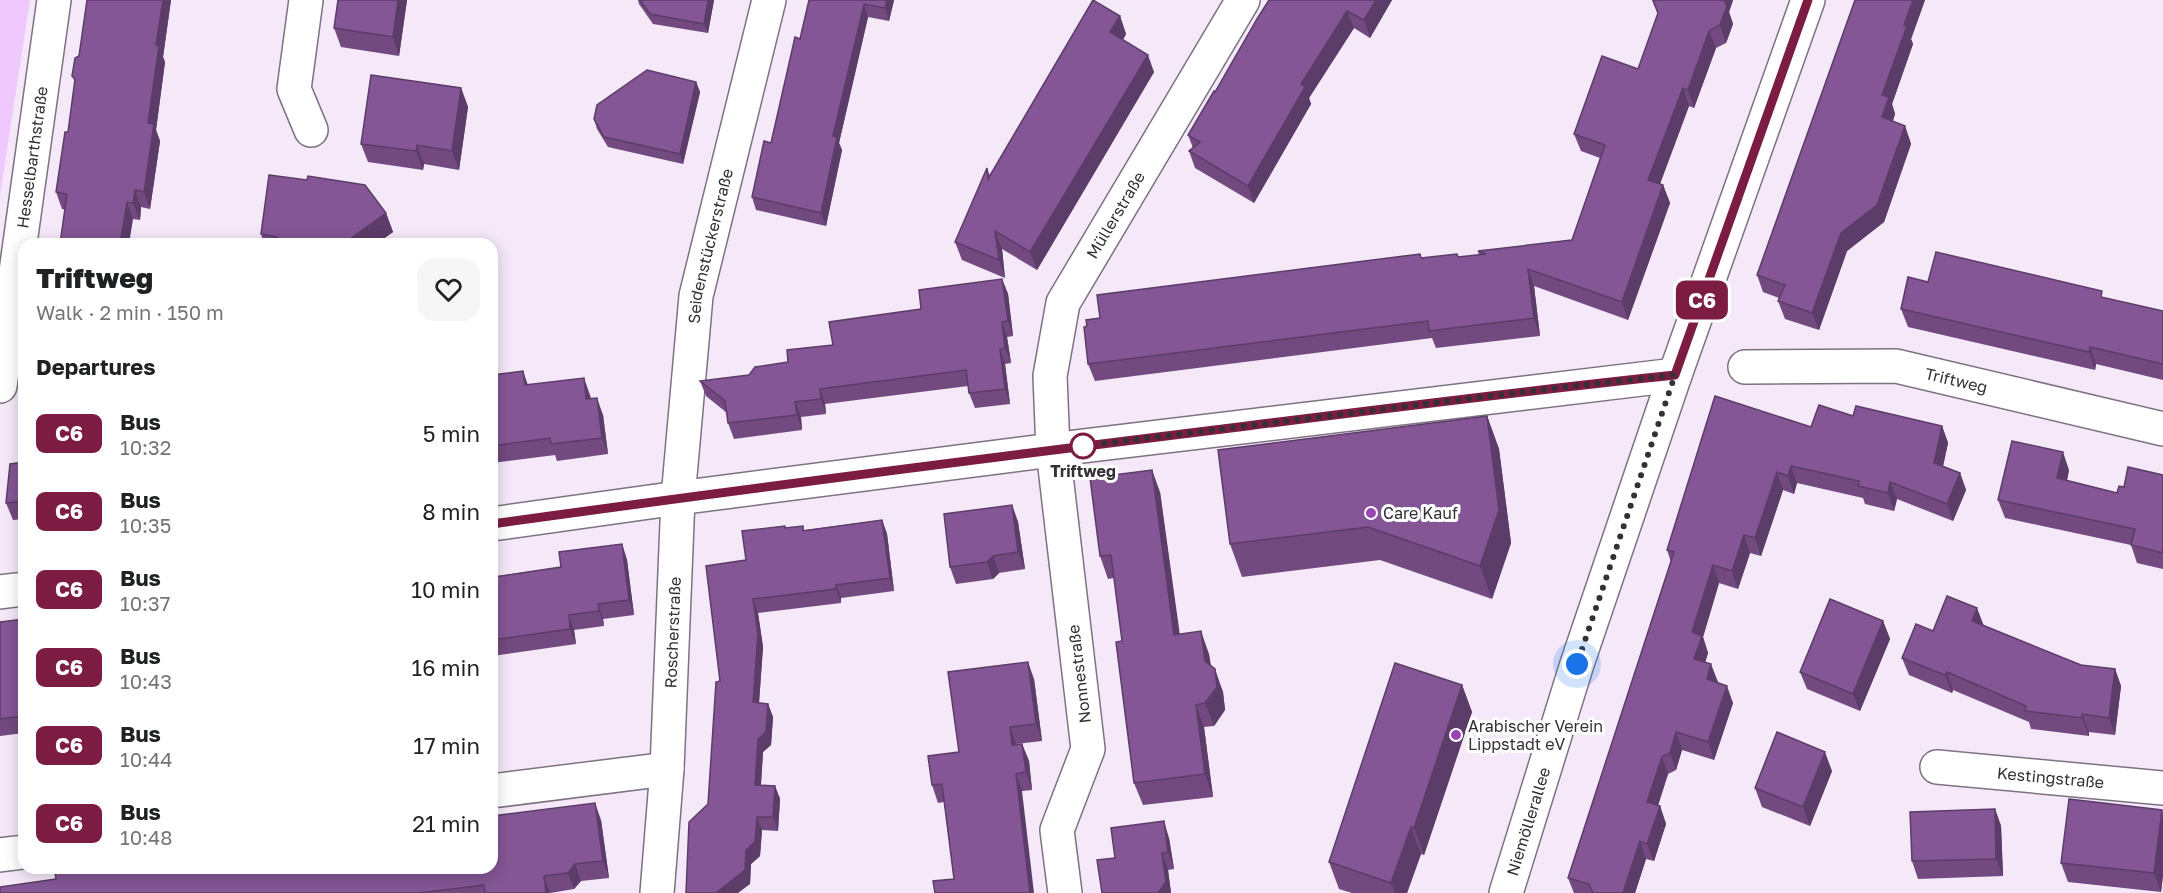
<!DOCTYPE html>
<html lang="en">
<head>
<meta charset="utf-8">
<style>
	:root { --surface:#fff; --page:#f6f6f6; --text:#202124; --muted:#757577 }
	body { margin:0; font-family:"Golos Text",sans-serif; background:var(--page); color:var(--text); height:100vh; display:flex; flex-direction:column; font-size:22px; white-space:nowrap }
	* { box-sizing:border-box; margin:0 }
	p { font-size:20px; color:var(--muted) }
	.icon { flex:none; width:33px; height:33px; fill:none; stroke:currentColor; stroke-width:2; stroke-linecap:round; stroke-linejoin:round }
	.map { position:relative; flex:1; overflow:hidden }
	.sheet { position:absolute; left:18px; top:238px; width:480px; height:636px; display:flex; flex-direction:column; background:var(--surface); border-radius:18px; box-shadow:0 3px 15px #0003 }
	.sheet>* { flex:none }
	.badge { padding:0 12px; border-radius:9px; font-size:21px; line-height:39px }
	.you { position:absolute; width:30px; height:30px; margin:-15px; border:4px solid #fff; border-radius:50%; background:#1a73e8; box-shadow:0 0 0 9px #1a73e833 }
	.map>.badge { position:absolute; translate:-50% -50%; box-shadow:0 0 0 3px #fff }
	h2 { padding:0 18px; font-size:22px; line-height:54px }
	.round { display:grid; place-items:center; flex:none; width:63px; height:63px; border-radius:18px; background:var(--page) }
	.summary { display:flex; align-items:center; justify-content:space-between; height:102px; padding:0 18px }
	h1 { font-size:28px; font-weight:800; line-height:45px }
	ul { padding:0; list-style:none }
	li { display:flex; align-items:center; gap:18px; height:78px; padding:0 18px }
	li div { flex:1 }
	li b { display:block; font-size:22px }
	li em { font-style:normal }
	li .badge { min-width:66px; font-weight:700; text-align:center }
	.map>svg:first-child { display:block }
	.green { fill:#efc8fe }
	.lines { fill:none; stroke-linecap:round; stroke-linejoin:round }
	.street-casing { stroke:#7d7281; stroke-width:36 }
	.street { stroke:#fff; stroke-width:33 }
	.wall { fill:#724a80 }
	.shaded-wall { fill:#5c3c68 }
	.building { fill:#845695; stroke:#5c3c68; stroke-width:1.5 }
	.line-casing { stroke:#fff; stroke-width:14 }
	.line { stroke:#7d1c42; stroke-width:9 }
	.walk { stroke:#343036; stroke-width:6; stroke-dasharray:0 10.8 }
	.stop-dot { fill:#fff; stroke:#7d1c42; stroke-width:3 }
	.poi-dot { fill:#9946b5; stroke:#fff; stroke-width:2 }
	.labels { text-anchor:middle; stroke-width:6; stroke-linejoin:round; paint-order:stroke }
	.street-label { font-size:16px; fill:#343036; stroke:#fff }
	.stop-label { font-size:16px; font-weight:bold; fill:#343036; stroke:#fff }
	.poi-label { font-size:16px; fill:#343036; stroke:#fff; text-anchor:start }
</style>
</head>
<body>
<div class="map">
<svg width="2163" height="893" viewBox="0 0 2163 893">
	<rect width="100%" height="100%" fill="#f4e8f9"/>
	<polygon class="green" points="0,0 30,0 0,195"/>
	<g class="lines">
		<defs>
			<g id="street">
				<polyline points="306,0 294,89 311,130"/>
				<path id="s1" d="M 1745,367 L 1896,366 L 2163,429"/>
				<path id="s2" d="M 0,386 L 54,0"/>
				<polyline points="492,524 678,498 1083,446 1675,375"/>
				<polyline points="0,592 24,589"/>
				<path id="s3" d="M 1937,767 L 2163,788"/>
				<polyline points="492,791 667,769"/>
				<polyline points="0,855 24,852"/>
				<path id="s4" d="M 657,893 L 667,769 L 678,498 L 696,296 L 769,0"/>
				<path id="s5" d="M 1065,893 L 1057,830 L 1088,749 L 1053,450 L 1050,376 L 1063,303 L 1243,0"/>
				<path id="s6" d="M 1506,893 L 1577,664 L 1675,375 L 1808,0"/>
			</g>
		</defs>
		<use href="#street" class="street-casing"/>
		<use href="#street" class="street"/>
	</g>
	<g class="wall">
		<polygon points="87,0 171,0 163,57 165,62 156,130 160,141 150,209 141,207 140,220 62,209 56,192 68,132 75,82 72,76 79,56"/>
		<polygon points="338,0 407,0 399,56 341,47 334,28"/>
		<polygon points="638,0 714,0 708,33 653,24 639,4"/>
		<polygon points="809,0 894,0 889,21 868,17 839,143 842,150 826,226 756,210 752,197 771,143 800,39"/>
		<polygon points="1269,0 1392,0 1370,38 1354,28 1309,98 1311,104 1254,203 1195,168 1189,151 1193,148 1188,135 1215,92"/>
		<polygon points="1652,0 1733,0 1729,12 1733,24 1726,43 1716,48 1694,108 1689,106 1660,184 1663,185 1670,203 1628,320 1534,286 1540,336 1436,348 1432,338 1095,381 1088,364 1087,326 1100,318 1422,258 1459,257 1479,255 1478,251 1572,240 1600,158 1581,151 1574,134 1638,69 1658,14"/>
		<polygon points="1855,0 1925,0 1911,39 1913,44 1892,104 1895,114 1893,121 1905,126 1911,144 1884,222 1847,251 1819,330 1785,319 1778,301 1779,298 1763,292 1757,275"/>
		<polygon points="1120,16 1126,34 1123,40 1154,72 1037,270 1002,249 1005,278 962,260 955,242 987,168 990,176"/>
		<polygon points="696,82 700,92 683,164 608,147 597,129 594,119"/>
		<polygon points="461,88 468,107 459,170 424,164 423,170 368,162 361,144"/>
		<polygon points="386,213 393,232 376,244 264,244 261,234"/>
		<polygon points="1002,279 1008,294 1013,336 1007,337 1011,363 1005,364 1010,404 975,408 969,393 968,386 825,404 826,414 801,417 802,430 734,439 728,423 727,413 706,396 700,381 749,375 788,362"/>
		<polygon points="1928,282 2105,298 2163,311 2163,380 2096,364 2095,370 1908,327 1901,309"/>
		<polygon points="492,375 528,385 590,395 591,399 603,415 608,454 557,461 555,455 492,463"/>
		<polygon points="1487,416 1499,449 1511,543 1492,599 1380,560 1242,577 1230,544"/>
		<polygon points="1853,416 1942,426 1948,443 1943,466 1960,473 1966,490 1953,521 1897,499 1894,511 1865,504 1863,498 1797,483 1794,494 1783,490 1761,556 1750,553 1738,589 1719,583 1703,637 1708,653 1705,662 1718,682 1733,703 1714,760 1682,750 1676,770 1668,774 1658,806 1660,806 1666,824 1654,861 1646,859 1635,893 1574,893 1568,878 1671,562 1667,550 1811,427"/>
		<polygon points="24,462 24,519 13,520 6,503"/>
		<polygon points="2069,470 2067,480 2117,493 2124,487 2163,475 2163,569 2137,563 2131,545 2005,518 1998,500"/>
		<polygon points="1160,492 1179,634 1209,654 1211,666 1223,692 1225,710 1214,726 1204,727 1213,797 1143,805 1134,783 1122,641 1114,578 1108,579 1100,556"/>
		<polygon points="1012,505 1018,522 1025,569 999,573 993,579 956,584 950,567"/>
		<polygon points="882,520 887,534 894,591 841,598 841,603 758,613 763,647 759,703 768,704 773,717 771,745 763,752 761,785 775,786 780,799 778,831 762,830 760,856 751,864 750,884 708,804 720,681 746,560 785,528 803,526 804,530"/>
		<polygon points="622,544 627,560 634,615 603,619 604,626 574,630 576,644 492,656 492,567 493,567 497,576 561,567"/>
		<polygon points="24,619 24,733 0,736 0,622"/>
		<polygon points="1883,621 1890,639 1860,711 1807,689 1800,672"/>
		<polygon points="1984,625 2081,665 2115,669 2121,686 2115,735 2089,732 2089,736 2031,729 2029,722 1953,690 1952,693 1909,675 1902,658"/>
		<polygon points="1034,679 1042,741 1016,744 1022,744 1029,761 1032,790 1022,791 954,879 944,802 938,803 932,785 959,752"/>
		<polygon points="1462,685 1472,712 1424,855 1421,854 1407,893 1352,893 1339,889 1329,862"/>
		<polygon points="1832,771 1810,826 1762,807 1755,788"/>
		<polygon points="1995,809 2001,826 2003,876 1918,879 1912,861"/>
		<polygon points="2163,814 2163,875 2161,892 2068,882 2061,863"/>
		<polygon points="601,820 609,878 581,881 574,889 550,893 0,893"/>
		<polygon points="1169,838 1174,869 1168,870 1171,893 1102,893 1115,858"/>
	</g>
	<g class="shaded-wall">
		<polygon points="163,0 171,0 163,57 165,62 156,130 160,141 150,209 144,192 148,123 156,45"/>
		<polygon points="398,0 407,0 399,56 393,37"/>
		<polygon points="708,0 714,0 708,33 704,24"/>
		<polygon points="887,0 894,0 889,21 885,8"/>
		<polygon points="1376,0 1392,0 1370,38 1364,20"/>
		<polygon points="1724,0 1733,0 1729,12 1733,24 1726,43 1720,25"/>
		<polygon points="1913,0 1925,0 1911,39 1913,44 1892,104 1895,114 1888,134 1882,117 1882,95 1904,25"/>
		<polygon points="864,4 868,17 839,143 842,150 826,226 821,213 833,136"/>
		<polygon points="1347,11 1354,28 1309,98 1311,104 1254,203 1248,186 1301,84"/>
		<polygon points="1120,16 1126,34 1117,50 1110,32"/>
		<polygon points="1709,31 1716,48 1694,108 1688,90"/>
		<polygon points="1148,55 1154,72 1037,270 1030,252"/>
		<polygon points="696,82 700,92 683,164 680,154"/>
		<polygon points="461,88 468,107 459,170 452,151"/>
		<polygon points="1683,88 1689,106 1655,197 1648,180"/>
		<polygon points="1905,126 1911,144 1884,222 1847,251 1819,330 1812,313 1841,233"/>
		<polygon points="417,145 424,164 423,170 416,151"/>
		<polygon points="1663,185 1670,203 1628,320 1622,302"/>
		<polygon points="135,190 141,207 140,220 133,203"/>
		<polygon points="127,202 133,219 129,244 120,244"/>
		<polygon points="386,213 393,232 376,244 343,244"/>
		<polygon points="995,231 1002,249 1005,278 999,260"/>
		<polygon points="1528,269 1534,286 1540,336 1534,318"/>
		<polygon points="1002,279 1008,294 1013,336 1008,321"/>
		<polygon points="1002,322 1007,337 1011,363 1005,348"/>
		<polygon points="2090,347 2096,364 2095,370 2089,352"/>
		<polygon points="1000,349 1005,364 1010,404 1005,389"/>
		<polygon points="523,371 529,388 525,385"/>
		<polygon points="584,378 590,395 592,416 586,399"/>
		<polygon points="820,389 825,404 826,414 821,399"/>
		<polygon points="597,398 603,415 608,454 602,438"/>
		<polygon points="795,402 801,417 802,430 797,415"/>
		<polygon points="1487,416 1499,449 1511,543 1492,599 1480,566"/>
		<polygon points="1942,426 1948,443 1940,480 1934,463"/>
		<polygon points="2063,452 2069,470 2064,495 2057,478"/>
		<polygon points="1791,466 1797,483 1794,494 1788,476"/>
		<polygon points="1152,470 1160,492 1183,657 1174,635"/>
		<polygon points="1777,472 1783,490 1761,556 1755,538"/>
		<polygon points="1960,473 1966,490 1953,521 1947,504"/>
		<polygon points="1890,482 1897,499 1894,511 1888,493"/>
		<polygon points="1012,505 1018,522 1025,569 1018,552"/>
		<polygon points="882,520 887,534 894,591 890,578"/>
		<polygon points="1744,535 1750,553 1738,589 1732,571"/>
		<polygon points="622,544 627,560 634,615 629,600"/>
		<polygon points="993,556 999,573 993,579 987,562"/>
		<polygon points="1713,565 1719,583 1703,637 1708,653 1701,677 1694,659 1692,632"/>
		<polygon points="836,585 841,598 841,603 836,589"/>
		<polygon points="753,599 758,613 763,647 758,716 753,702"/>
		<polygon points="598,604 603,619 604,626 599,611"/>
		<polygon points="1977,608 1984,626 1972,621"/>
		<polygon points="569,615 574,630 576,644 570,629"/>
		<polygon points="1883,621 1890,639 1860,711 1853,694"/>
		<polygon points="1201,631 1209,654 1213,683 1205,661"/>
		<polygon points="1028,662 1034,679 1042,741 1036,724"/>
		<polygon points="1711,664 1718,682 1713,696 1707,679"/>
		<polygon points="1215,669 1223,692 1225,710 1214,726 1205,703"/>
		<polygon points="2115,669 2121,686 2115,735 2109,718"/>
		<polygon points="1947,672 1953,690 1952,693 1945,675"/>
		<polygon points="1462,685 1472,712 1424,855 1414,828"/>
		<polygon points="1727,686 1733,703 1714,760 1708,742"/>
		<polygon points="768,704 773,717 771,745 763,752 760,798 755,785 758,739"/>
		<polygon points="1196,705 1204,727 1213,797 1205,774"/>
		<polygon points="2082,714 2089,732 2089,736 2082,718"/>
		<polygon points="1010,727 1016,744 1012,745"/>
		<polygon points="1676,732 1682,750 1676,770 1670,753"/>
		<polygon points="1022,744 1029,761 1032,790 1026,772"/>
		<polygon points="1825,752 1832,771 1810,826 1803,807"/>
		<polygon points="1662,757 1668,774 1653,820 1647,802"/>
		<polygon points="1016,774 1022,791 1034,893 1030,893"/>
		<polygon points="775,786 780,799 778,831 773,817"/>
		<polygon points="595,803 601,820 609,878 603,861"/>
		<polygon points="1660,806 1666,824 1654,861 1647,844"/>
		<polygon points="1995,809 2001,826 2003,876 1996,859"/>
		<polygon points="2162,810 2163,814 2163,875 2161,892 2154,873"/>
		<polygon points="757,817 762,830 760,856 751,864 750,884 738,893 716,893 746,850"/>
		<polygon points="1164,821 1169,838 1174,869 1168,852"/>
		<polygon points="1411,827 1421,854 1407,893 1395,893 1391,883"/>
		<polygon points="1640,841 1646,859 1635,893 1623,893"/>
		<polygon points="1162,853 1168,870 1171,893 1158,893"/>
		<polygon points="575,864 581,881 574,889 568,873"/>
		<polygon points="544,876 550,893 546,893"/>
	</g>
	<g class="building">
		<polygon points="87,0 163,0 156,45 159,46 148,123 154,124 144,192 135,190 133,203 127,202 120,244 60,244 67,194 56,192 65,132 68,132 75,79 72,76 75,58 79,56"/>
		<polygon points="338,0 398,0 393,37 334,28"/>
		<polygon points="640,0 708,0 704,24 650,14"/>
		<polygon points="809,0 887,0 885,8 864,4 833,136 837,137 821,213 752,197 764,141 771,143 795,37 800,39"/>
		<polygon points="1093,0 1120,16 1110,32 1148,55 1030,252 995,231 999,260 955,242 987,168 988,179"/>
		<polygon points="1269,0 1376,0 1364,20 1347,11 1301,84 1305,87 1248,186 1189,151 1200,142 1188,135 1214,91 1215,92 1257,19"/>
		<polygon points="1653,0 1724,0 1727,6 1720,25 1709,31 1688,90 1683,88 1648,180 1663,185 1622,302 1528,269 1534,318 1429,331 1428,321 1088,364 1084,327 1087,326 1086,320 1100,318 1097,295 1420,254 1421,258 1457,254 1458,257 1486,254 1478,251 1572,240 1605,145 1574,134 1602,56 1638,69 1658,13"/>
		<polygon points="1855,0 1913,0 1904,25 1907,26 1882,95 1889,97 1882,117 1905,126 1877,205 1841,233 1812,313 1778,301 1785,285 1757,275"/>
		<polygon points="647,70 696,82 680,154 604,137 594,119 597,105"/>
		<polygon points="371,75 461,88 452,151 417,145 416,151 361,144"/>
		<polygon points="269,175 307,180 308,176 365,185 386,213 343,244 292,244 281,243 277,237 261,234"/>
		<polygon points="1936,252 2102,291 2101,297 2163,311 2163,364 2090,347 2089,352 1901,309 1908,277 1928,282"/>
		<polygon points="1002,279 1008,321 1002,322 1005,348 1000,349 1005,389 969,393 966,370 820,389 821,399 795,402 797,415 728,423 725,401 700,381 749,375 755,367 788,362 787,350 833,345 829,322 921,309 919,290"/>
		<polygon points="523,371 525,385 584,378 586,399 597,398 602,438 551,444 550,438 492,446 492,375"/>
		<polygon points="1715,396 1811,427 1819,405 1853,416 1856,406 1942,426 1934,463 1960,473 1947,504 1890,482 1888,493 1858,486 1859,481 1791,466 1788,476 1777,472 1755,538 1744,535 1732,571 1713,565 1692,632 1702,636 1694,659 1711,664 1707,679 1727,686 1708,742 1676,732 1670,753 1662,757 1647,802 1660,806 1647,844 1640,841 1623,893 1593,893 1589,884 1568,878 1674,552 1667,550"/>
		<polygon points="1487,416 1499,510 1480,566 1368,527 1230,544 1218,450"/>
		<polygon points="2012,441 2063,452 2057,478 2117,493 2119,486 2124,487 2128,467 2163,475 2163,553 2131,545 2135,529 1998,500"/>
		<polygon points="24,462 24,501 6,503 10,464"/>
		<polygon points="1152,470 1174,635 1201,631 1205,661 1215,669 1217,687 1205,703 1196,705 1205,774 1134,783 1116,642 1122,641 1111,555 1100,556 1090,478"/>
		<polygon points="1012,505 1018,552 993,556 987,562 950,567 944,514"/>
		<polygon points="882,520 890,578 836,585 836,589 753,599 758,634 753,702 768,704 766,732 758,739 755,785 775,786 773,817 757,817 755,842 746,850 745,870 716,893 686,893 689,822 708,804 716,682 720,681 706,566 746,560 742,531 785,526 785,528 803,526 803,531"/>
		<polygon points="622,544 629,600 598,604 599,611 569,615 570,629 492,640 492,567 493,567 495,577 561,567 559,552"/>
		<polygon points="1947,596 1977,608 1972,621 2081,665 2115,669 2109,718 2082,714 2082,718 2025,711 2026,706 1947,672 1945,675 1902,658 1916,624 1933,631"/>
		<polygon points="1830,599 1883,621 1853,694 1800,672"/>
		<polygon points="24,619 24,716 0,719 0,622"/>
		<polygon points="1028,662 1036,724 1010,727 1012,745 1022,744 1026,772 1016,774 1030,893 935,893 933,881 954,879 942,784 932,785 928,756 959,752 948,672"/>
		<polygon points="1395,663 1462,685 1414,828 1411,827 1391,883 1329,862"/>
		<polygon points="1777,732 1825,752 1803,807 1755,788"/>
		<polygon points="2069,799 2162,810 2154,873 2061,863"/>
		<polygon points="595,803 603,861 575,864 568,873 544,876 546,893 485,893 484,885 419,893 0,893 0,887 56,879 55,873 92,868 492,868 492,816"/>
		<polygon points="1995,809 1996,859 1912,861 1910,812"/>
		<polygon points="1164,821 1168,852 1162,853 1166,882 1158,893 1102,893 1097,860 1115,858 1111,828"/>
	</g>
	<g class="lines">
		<defs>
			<path id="line" d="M 492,524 C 743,489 995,457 1247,426 C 1389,408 1532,390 1675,375 L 1808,0"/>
		</defs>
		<use href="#line" class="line-casing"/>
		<use href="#line" class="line"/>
		<polyline class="walk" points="1083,446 1564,387 1675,375 1577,664"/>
	</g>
	<circle class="stop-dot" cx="1083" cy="446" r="12"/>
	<g class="poi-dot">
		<circle cx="1371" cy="513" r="6"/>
		<circle cx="1456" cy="735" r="6"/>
	</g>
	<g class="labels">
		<g class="street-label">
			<text dy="6" stroke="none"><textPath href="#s2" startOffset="231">Hesselbarthstraße</textPath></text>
			<text dy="6" stroke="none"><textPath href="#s5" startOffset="702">Müllerstraße</textPath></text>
			<text dy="6" stroke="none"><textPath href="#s4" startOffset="650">Seidenstückerstraße</textPath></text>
			<text dy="6" stroke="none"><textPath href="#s1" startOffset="213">Triftweg</textPath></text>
			<text dy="6" stroke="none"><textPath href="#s4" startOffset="261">Roscherstraße</textPath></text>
			<text transform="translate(1079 674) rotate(-97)" y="6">Nonnestraße</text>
			<text dy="6" stroke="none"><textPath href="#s3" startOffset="114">Kestingstraße</textPath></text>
			<text dy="6" stroke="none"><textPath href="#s6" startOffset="75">Niemöllerallee</textPath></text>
		</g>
		<g class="stop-label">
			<text x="1083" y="477">Triftweg</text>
		</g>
		<g class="poi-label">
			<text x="1383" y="519">Care Kauf</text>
			<text x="1468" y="732">Arabischer Verein<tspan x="1468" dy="18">Lippstadt eV</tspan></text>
		</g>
	</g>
</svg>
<div class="you" style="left:1577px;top:664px"></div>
<b class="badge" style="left:1702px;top:300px;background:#7d1c42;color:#fff">C6</b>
<section class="sheet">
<div class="summary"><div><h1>Triftweg</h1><p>Walk · 2 min · 150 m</p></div><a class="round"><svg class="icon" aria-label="heart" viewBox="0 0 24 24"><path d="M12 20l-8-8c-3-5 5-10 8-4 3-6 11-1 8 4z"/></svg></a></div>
<h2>Departures</h2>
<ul>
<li><span class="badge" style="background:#7d1c42;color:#fff">C6</span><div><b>Bus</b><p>10:32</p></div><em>5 min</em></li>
<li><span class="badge" style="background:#7d1c42;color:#fff">C6</span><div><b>Bus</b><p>10:35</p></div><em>8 min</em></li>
<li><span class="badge" style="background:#7d1c42;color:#fff">C6</span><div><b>Bus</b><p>10:37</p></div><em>10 min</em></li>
<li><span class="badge" style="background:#7d1c42;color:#fff">C6</span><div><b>Bus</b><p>10:43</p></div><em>16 min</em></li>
<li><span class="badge" style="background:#7d1c42;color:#fff">C6</span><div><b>Bus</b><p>10:44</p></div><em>17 min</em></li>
<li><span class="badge" style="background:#7d1c42;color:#fff">C6</span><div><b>Bus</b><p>10:48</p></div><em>21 min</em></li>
</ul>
</section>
</div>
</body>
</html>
